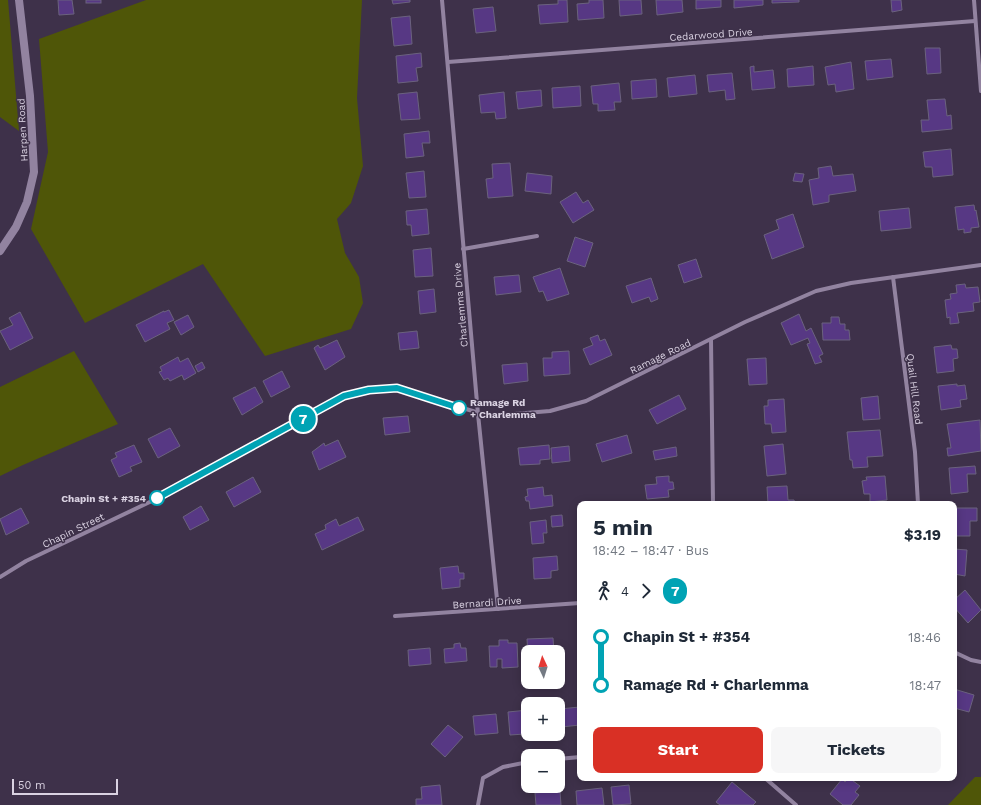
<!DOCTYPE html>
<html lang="en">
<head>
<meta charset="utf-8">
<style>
	:root { --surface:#fff; --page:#f6f6f7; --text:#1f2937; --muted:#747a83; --accent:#d93025 }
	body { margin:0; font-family:"Work Sans",sans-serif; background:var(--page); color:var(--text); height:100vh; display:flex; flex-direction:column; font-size:15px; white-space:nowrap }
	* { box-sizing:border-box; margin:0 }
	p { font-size:13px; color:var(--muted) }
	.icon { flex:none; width:22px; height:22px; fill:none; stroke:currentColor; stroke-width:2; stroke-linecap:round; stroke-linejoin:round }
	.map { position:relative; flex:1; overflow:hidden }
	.details { position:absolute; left:577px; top:501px; width:380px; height:280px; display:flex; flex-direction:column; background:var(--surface); border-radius:8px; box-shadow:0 2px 10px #0003 }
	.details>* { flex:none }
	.badge { padding:0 8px; border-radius:13px; font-size:14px; line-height:26px }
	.needle { width:26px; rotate:356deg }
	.tools { position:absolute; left:521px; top:645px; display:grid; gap:8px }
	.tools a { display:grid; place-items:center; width:44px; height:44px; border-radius:8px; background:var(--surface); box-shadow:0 2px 10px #0003; font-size:20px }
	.scale { position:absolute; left:12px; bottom:10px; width:106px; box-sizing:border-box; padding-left:4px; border:2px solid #dad2e2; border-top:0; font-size:11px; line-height:14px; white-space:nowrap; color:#dad2e2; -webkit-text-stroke:3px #3e314a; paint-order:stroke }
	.map>.badge { position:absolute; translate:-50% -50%; box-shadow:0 0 0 2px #fff }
	.legs { display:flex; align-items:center; gap:6px; height:44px; padding:0 16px; font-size:13px }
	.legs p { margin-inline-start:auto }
	.headline { display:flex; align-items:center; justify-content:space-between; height:68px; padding:0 16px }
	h1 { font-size:22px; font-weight:700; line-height:30px }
	.primary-button { display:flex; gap:8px; margin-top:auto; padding:8px 16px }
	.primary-button a { flex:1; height:46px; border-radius:8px; background:var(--accent); color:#fff; font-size:16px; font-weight:700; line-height:46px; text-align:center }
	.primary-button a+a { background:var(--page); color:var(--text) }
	ul { padding:0 16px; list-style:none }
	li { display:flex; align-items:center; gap:14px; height:48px; font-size:15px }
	li i { display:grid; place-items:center; width:6px; height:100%; margin:0 5px; background:currentColor }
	li i::after { content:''; width:10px; height:10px; margin:-5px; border:3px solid; border-radius:50%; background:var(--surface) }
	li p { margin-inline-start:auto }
	li:first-child i { background:linear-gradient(#0000 50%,currentColor 0) }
	li:last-child i { background:linear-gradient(currentColor 50%,#0000 0) }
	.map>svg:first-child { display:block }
	.green { fill:#4f5608 }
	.building { fill:#573884; stroke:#6b627e }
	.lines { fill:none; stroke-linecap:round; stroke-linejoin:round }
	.street { stroke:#9283a0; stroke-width:4 }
	.secondary { stroke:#9283a0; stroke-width:8 }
	.line-1-casing { stroke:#fff; stroke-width:9 }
	.line-1 { stroke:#00a3b4; stroke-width:6 }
	.stop-1-dot { fill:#fff; stroke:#00a3b4; stroke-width:2 }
	.labels { text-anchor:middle; stroke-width:3; stroke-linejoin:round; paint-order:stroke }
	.street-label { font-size:10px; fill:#dad2e2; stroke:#3e314a }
	.stop-label { font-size:10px; font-weight:bold; fill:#dad2e2; stroke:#3e314a; text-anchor:start }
</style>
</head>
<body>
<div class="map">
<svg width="981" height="805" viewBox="0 0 981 805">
	<rect width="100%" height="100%" fill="#3e314a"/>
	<g class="green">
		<polygon points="0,0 8,0 19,131 0,117"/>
		<polygon points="146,0 362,0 357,98 363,166 351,203 337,219 345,253 359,277 363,303 351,329 265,356 203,264 85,323 31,229 48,152 39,39"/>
		<polygon points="74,351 118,424 23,465 0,476 0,387"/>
		<polygon points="975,777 981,777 981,805 948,805"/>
	</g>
	<g class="building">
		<polygon points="58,0 72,0 74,14 59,15"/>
		<rect x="86" y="0" width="15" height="3"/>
		<polygon points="392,0 410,0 410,2 393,4"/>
		<polygon points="558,0 567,0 568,22 540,24 538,5 558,4"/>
		<polygon points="589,0 603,0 604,18 578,20 577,4 589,3"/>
		<polygon points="619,0 641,0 642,14 620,16"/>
		<polygon points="656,0 682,0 683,12 657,15"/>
		<polygon points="696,0 721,0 721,7 696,9"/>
		<polygon points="734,0 763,0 763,5 734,8"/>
		<polygon points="772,0 799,0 799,2 772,3"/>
		<polygon points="891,0 901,0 902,10 892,12"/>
		<polygon points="493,7 496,31 476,33 473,9"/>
		<polygon points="410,16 412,44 394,46 391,18"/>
		<polygon points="925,48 940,48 941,73 927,74"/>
		<polygon points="421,53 422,67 416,68 418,81 398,83 396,56"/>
		<polygon points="891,59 893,77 867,80 865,61"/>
		<polygon points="851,62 854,89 836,92 835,84 828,85 825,67"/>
		<polygon points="754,66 754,72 773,70 775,88 752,90 750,67"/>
		<polygon points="813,66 814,85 788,87 787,69"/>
		<polygon points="732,73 735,99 726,100 725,90 709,92 707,75"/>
		<polygon points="695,75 697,94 669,97 667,78"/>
		<polygon points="656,79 657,97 632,99 631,81"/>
		<polygon points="619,83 621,102 614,102 615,110 598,111 598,104 593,104 591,86"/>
		<polygon points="580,86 581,106 553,108 552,88"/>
		<polygon points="541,90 542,106 518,109 516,92"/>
		<polygon points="417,92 420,119 401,120 398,94"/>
		<polygon points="504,92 506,118 496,119 495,112 481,113 479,95"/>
		<polygon points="945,99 947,116 951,115 952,129 922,132 921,120 929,120 927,100"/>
		<polygon points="429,131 430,143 422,143 424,156 406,158 404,134"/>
		<polygon points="951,149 953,175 933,177 932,167 925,167 923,152"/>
		<polygon points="510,163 513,196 488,198 486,179 493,178 492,164"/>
		<polygon points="831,166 833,176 853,174 856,191 829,195 829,202 813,205 809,180 819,178 818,168"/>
		<polygon points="424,171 426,197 409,198 406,173"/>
		<polygon points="527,173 552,176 551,194 525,191"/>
		<polygon points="795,173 804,174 802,182 793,181"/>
		<polygon points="576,192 583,203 588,200 594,210 573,223 560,202"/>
		<polygon points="974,205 975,211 976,210 979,227 971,228 971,232 964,233 964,229 958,230 955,207"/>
		<polygon points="909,208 911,228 881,231 879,211"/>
		<polygon points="427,209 429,234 412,236 411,225 407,225 406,211"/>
		<polygon points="793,214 804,247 772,259 764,235 779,229 776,220"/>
		<polygon points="575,237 593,243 585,267 567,261"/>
		<polygon points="431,248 433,276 415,277 413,250"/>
		<polygon points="696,259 702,277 684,283 678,265"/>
		<polygon points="560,268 569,294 547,301 543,291 539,292 533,277"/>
		<polygon points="519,275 521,292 496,295 494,277"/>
		<polygon points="651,278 658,299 651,302 649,297 632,303 626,286"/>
		<polygon points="965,284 966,288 978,287 980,302 973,303 974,311 957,313 959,323 950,324 950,317 947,318 945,300 951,299 950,294 957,293 956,285"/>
		<polygon points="434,289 436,312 420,314 418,291"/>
		<polygon points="169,310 174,320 167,323 170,329 145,342 136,325 164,311 164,312"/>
		<polygon points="20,312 33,338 10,350 0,331 13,325 9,318"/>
		<polygon points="799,314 806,331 811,328 823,354 819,356 822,362 815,364 807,344 810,343 808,338 791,345 781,323"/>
		<polygon points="188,315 194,327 181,335 174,322"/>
		<polygon points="831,317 839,317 840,324 845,324 845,330 849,330 850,340 823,340 822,323 831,323"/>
		<polygon points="417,331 419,348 400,350 398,333"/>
		<polygon points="598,335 600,341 605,339 612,355 590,365 583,349 593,345 590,338"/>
		<polygon points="337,340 345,357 325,370 314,348 318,345 320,348"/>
		<polygon points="951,345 952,349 957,349 958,358 953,359 954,371 937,373 934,347"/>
		<polygon points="569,351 570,374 544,376 543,358 552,358 552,352"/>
		<polygon points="178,357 180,362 188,358 196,373 184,380 182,375 170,381 168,378 164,380 159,372 162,371 160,367"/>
		<polygon points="766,358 767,384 749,385 747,359"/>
		<polygon points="202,362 205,368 198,372 195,366"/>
		<polygon points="527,363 528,381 504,384 502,365"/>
		<polygon points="282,371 290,387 271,397 263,381"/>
		<polygon points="957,384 957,386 965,385 967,399 960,400 961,407 941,410 938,386"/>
		<polygon points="255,387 263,402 242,415 233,398"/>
		<polygon points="679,395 686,409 657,424 649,410"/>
		<polygon points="878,396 880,419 863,420 861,398"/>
		<polygon points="784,399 786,432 772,433 771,424 765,424 764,406 768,406 768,400"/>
		<polygon points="408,416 410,432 385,435 383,418"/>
		<polygon points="980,420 981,451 948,456 947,448 951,448 947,424"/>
		<polygon points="170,428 180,446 158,458 148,439"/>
		<polygon points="880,430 883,456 867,457 868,467 853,468 852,460 850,460 847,432"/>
		<polygon points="627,435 632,453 602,462 596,444"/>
		<polygon points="338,440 346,457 319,470 312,452 324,443 325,446"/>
		<polygon points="783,444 786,474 767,476 764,446"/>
		<polygon points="134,445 142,462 130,467 132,471 119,477 111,460 117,457 115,453"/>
		<polygon points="549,445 550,459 540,460 540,464 520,465 518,448"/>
		<polygon points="569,446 570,461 552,463 551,448"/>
		<polygon points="676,447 677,456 655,460 653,451"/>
		<polygon points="975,466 976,474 967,474 968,492 951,494 949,468"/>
		<polygon points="669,476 669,482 673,482 674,489 668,490 669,497 647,499 645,485 657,484 656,477"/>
		<polygon points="885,476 887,500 870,502 870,494 864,494 862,481 867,480 866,477"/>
		<polygon points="253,477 261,492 234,507 226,492"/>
		<polygon points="787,486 788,500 794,500 795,504 768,504 767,487"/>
		<polygon points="543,487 544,496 552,495 553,506 530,509 529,501 526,501 525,497 528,496 527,489"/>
		<polygon points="201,506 209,520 190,530 183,517"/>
		<polygon points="21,508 29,523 6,535 0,519"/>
		<polygon points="954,508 977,508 977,521 970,521 970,536 954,536"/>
		<polygon points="562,515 563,526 552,527 551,516"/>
		<polygon points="358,517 364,530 322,550 315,534 326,529 325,525 336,519 339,526"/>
		<polygon points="546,520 547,533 543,533 544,543 532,544 530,522"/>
		<polygon points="954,549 967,550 965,576 954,574"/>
		<polygon points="557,556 558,570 551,571 551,578 534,579 533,558"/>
		<polygon points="458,566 459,573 464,573 464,579 460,579 460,587 442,589 440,568"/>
		<polygon points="965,590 981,610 968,623 954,607 954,600"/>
		<polygon points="553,638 554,652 528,652 528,656 527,639"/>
		<polygon points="499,640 508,640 508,643 517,643 518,667 502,668 502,659 497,659 497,667 490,667 489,646 499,646"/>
		<polygon points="460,643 461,648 466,648 467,661 445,663 444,649 454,648 454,644"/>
		<polygon points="430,648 431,664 409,666 408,650"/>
		<polygon points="954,689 974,695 969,712 954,708"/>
		<polygon points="580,707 580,725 561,727 559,709"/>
		<polygon points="528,710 528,730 525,730 525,734 510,735 508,712"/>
		<polygon points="496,714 498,733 475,735 473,716"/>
		<polygon points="448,725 463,737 445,757 431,744"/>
		<polygon points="849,778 860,786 855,792 859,795 851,805 843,805 830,794 842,779 845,782"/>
		<polygon points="732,782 756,802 753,805 720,805 716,802"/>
		<polygon points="440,785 442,805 416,805 416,799 422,799 421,787"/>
		<polygon points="629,785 631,804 613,805 611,787"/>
		<polygon points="602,788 604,805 577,805 576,791"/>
		<polygon points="560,791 561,805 536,805 535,793"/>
	</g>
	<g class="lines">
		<g class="street">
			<polyline points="442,0 478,414 498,609"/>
			<polyline points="974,0 981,91"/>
			<polyline points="448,62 975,21"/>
			<polyline points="463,249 537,236"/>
			<polyline points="893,277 915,452 918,504"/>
			<polyline points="711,340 713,504"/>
			<polyline points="0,577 26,561 179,488 344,396 369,390 397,388 489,416 550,411 586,401 745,322 816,291 851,283 981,265"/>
			<polyline points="395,616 580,603"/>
			<polyline points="954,652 971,660 981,662"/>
			<polyline points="558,759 580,757"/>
			<polyline points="765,778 796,805"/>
			<polyline points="478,805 483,778 503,767 528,762"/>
		</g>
		<polyline class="secondary" points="0,251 16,227 27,202 34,172 30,96 19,0"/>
	</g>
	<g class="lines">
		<defs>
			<polyline id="line-1" points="157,498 344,396 369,390 397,388 459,408"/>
		</defs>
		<use href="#line-1" class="line-1-casing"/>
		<use href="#line-1" class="line-1"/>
	</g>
	<g class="stop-1-dot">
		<circle cx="459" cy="408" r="7"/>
		<circle cx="157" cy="498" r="7"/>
	</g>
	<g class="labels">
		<g class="street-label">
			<text transform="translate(711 34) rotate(-4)" y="4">Cedarwood Drive</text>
			<text transform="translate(22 130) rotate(-93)" y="4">Harpen Road</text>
			<text transform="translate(460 305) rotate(-95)" y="4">Charlemma Drive</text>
			<text transform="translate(660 356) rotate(-26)" y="4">Ramage Road</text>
			<text transform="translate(915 389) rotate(83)" y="4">Quail Hill Road</text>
			<text transform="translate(73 530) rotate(-26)" y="4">Chapin Street</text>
			<text transform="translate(487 602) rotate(-4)" y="4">Bernardi Drive</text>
		</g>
		<g class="stop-label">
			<text x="470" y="406">Ramage Rd<tspan x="470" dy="12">+ Charlemma</tspan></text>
			<text x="146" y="502" text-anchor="end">Chapin St + #354</text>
		</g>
	</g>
</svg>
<div class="tools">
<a><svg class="needle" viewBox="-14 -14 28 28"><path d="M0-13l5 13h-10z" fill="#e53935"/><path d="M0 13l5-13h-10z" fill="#747a83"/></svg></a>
<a>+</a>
<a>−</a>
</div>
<div class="scale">50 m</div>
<b class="badge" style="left:303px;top:419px;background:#00a3b4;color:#fff">7</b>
<section class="details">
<div class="headline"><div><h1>5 min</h1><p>18:42 – 18:47 · Bus</p></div><b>$3.19</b></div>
<div class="legs"><svg class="icon" aria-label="walk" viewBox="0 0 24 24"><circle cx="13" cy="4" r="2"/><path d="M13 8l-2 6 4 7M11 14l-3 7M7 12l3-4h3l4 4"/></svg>4<svg class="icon" aria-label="forward" viewBox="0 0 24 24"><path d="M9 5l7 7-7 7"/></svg><b class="badge" style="background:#00a3b4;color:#fff">7</b></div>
<ul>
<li><i style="color:#00a3b4"></i><b>Chapin St + #354</b><p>18:46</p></li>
<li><i style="color:#00a3b4"></i><b>Ramage Rd + Charlemma</b><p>18:47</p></li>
</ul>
<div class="primary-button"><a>Start</a><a>Tickets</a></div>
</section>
</div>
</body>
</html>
